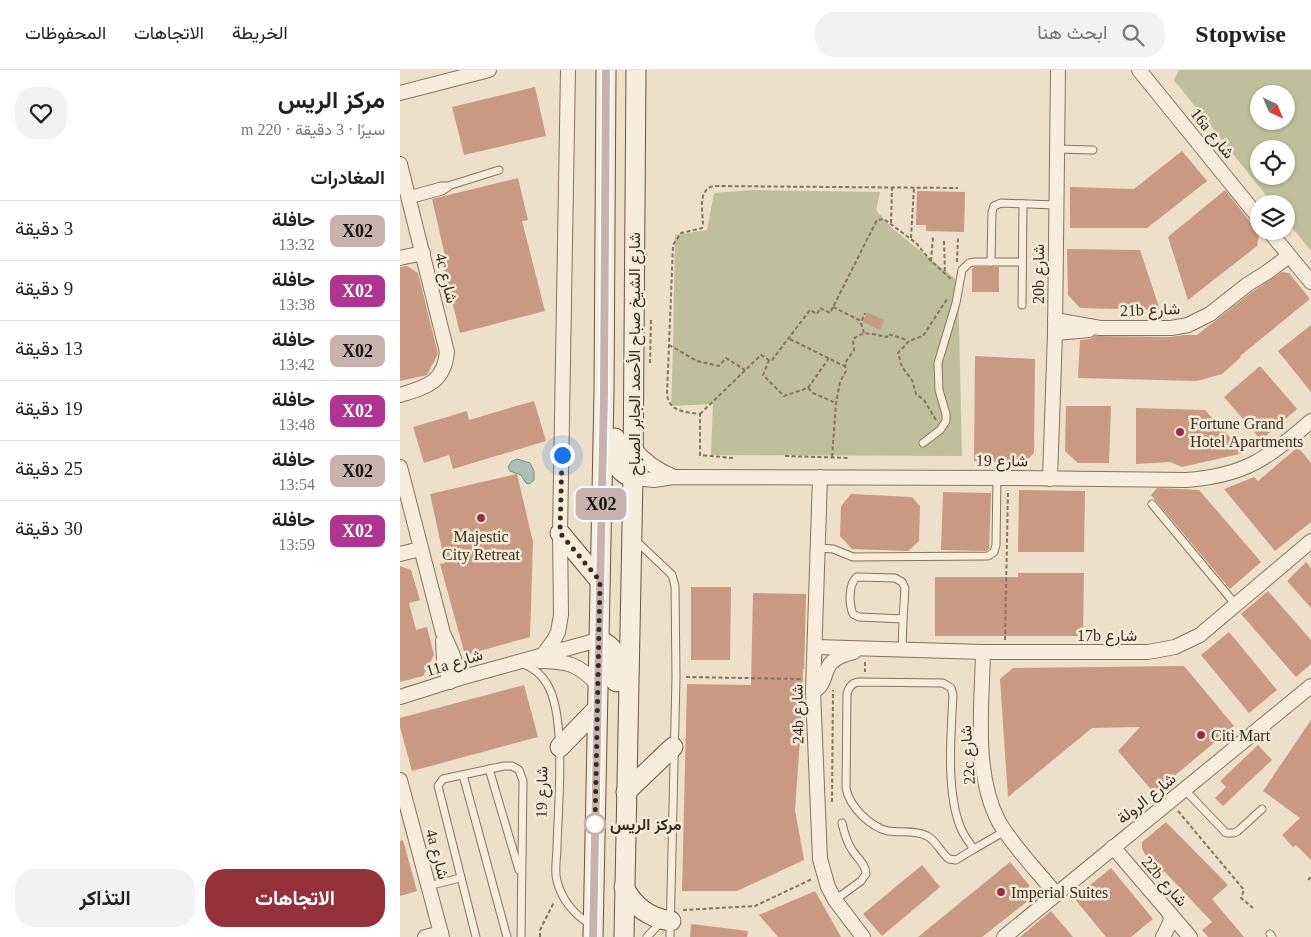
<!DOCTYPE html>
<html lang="ar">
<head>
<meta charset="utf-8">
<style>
	:root { --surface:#fff; --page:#f2f2f2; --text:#222; --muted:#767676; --line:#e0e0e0; --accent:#94313b }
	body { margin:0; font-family:"Times New Roman",Vazirmatn,serif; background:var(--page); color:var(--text); direction:rtl; height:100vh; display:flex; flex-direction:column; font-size:19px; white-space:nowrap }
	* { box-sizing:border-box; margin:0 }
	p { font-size:16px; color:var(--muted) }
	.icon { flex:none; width:28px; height:28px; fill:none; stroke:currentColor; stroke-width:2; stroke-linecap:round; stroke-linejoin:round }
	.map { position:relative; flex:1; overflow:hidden; direction:ltr }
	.panel { display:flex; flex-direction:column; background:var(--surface); width:400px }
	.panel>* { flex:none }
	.badge { padding:0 10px; border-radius:8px; font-size:18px; line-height:32px }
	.needle { width:32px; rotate:136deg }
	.tools { position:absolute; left:850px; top:15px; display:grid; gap:10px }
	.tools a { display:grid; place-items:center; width:45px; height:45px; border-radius:50%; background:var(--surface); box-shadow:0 1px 4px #0004; font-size:25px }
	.you { position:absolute; width:25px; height:25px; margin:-12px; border:4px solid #fff; border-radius:50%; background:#1a73e8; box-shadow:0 0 0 8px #1a73e833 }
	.map>.badge { position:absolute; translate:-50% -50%; box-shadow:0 0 0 2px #fff }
	h2 { padding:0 15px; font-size:19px; line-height:45px }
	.round { display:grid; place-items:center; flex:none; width:52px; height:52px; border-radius:20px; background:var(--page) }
	.headline { display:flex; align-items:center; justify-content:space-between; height:85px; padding:0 15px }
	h1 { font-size:24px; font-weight:700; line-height:38px }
	.cta { display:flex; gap:10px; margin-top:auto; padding:10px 15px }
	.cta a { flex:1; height:58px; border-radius:20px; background:var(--accent); color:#fff; font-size:20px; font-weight:700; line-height:58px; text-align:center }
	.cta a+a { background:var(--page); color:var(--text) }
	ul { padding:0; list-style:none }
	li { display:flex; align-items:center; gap:15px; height:60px; padding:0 15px; border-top:1px solid var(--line) }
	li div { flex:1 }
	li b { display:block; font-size:19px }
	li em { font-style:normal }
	li .badge { min-width:55px; font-weight:700; text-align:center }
	header { display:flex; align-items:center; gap:30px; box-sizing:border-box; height:70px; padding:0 25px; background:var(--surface); border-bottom:1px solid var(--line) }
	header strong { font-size:24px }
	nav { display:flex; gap:28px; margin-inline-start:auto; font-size:18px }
	.search { width:350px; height:45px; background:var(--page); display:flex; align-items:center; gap:12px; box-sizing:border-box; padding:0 18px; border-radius:20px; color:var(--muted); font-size:19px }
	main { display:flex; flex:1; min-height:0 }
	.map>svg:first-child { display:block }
	.cemetery { fill:#bfc09b; fill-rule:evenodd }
	.water { fill:#a9c1b8; stroke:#709085 }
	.building { fill:#c99981 }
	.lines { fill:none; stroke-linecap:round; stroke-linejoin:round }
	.lane-casing { stroke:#88715e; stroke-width:9 }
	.street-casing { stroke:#88715e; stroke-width:16 }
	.secondary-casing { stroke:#6a5241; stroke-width:21 }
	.path { stroke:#88715e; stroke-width:2; stroke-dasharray:4 2.5; stroke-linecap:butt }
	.lane { stroke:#f8eddc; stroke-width:7 }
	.street { stroke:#f8eddc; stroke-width:14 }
	.secondary { stroke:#f8eddc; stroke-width:19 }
	.line-casing { stroke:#fff; stroke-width:11 }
	.line { stroke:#c8b3ac; stroke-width:8 }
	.walk { stroke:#3a2b21; stroke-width:5; stroke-dasharray:0 9 }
	.poi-dot { fill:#94313b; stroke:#f4ead8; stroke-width:2 }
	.stop-dot { fill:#fff; stroke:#c8b3ac; stroke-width:2.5 }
	.labels { text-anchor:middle; stroke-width:5; stroke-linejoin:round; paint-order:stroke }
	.street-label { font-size:16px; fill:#3a2b21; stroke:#f4ead8 }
	.poi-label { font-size:16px; fill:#3a2b21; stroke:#f4ead8; text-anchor:start }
	.stop-label { font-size:16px; font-weight:bold; fill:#3a2b21; stroke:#f4ead8; text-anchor:start }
</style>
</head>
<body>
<header>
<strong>Stopwise</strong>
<div class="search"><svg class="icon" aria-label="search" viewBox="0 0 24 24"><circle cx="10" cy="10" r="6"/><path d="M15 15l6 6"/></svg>ابحث هنا</div>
<nav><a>الخريطة</a><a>الاتجاهات</a><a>المحفوظات</a></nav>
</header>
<main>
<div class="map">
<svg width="911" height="867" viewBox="0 0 911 867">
	<rect width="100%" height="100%" fill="#eddfc9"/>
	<g class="cemetery">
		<path d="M 779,0 L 911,0 L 911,181 L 886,150 L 886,134 L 873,134 L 774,10 ZM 859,24 L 886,24 L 886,51 L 859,51 ZM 859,79 L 886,79 L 886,106 L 859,106 Z"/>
		<polygon points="354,120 480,122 476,140 493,159 558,211 562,386 311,385 313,334 271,336 273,277 275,165 307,160 314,123"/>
	</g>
	<polygon class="water" points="117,389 130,393 134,401 134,410 129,414 126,413 121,405 110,401 108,397 112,391"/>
	<g class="building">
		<polygon points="135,17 146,66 64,85 52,37"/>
		<polygon points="782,81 807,111 747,158 670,158 670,117 734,119"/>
		<polygon points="118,108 128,150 122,151 145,241 60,263 41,187 45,186 32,129"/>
		<polygon points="825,120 852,154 859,157 859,161 860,161 857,176 788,230 768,167"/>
		<polygon points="517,121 565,122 564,162 526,161 526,155 516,155"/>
		<polygon points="667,179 740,180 760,240 680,238 668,225"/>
		<polygon points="7,196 18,203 38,284 27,305 0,311 0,197"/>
		<polygon points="575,197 599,197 599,222 572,222 572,198"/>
		<polygon points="882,202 889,203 910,229 840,286 841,287 822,304 797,311 678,308 680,270 690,269 695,266 771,267 784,265 797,265 853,221"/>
		<polygon points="467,242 484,250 480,260 463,252"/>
		<polygon points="911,255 911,322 878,281"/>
		<polygon points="575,286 635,289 634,383 624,393 574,391"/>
		<polygon points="860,296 897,339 861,370 824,327"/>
		<polygon points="134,331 146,371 53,399 49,385 24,393 13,357 67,341 69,350"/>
		<polygon points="666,336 711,336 709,393 678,393 665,381"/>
		<polygon points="736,338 805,340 844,383 782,397 770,392 736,394"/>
		<polygon points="898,377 911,393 911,452 875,481 824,419 854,407 858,411"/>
		<polygon points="117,404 133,472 130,567 65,585 40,494 45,493 30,424"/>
		<polygon points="757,418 799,420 861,492 830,519 751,425"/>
		<polygon points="619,420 685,421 684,482 618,482"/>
		<polygon points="543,422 591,423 589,479 586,481 541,480"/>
		<polygon points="451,424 512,427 520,436 519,471 508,481 452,479 440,466 441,436"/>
		<polygon points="906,492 911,498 911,538 887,511"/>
		<polygon points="0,496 11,500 20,530 9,533 16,560 27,557 34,585 23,606 0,612"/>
		<polygon points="618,503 684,503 683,566 535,566 535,507 618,507"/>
		<polygon points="291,517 331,517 330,590 291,590"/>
		<polygon points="868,521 911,570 911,594 896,607 841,544"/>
		<polygon points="353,523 406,524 404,599 403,599 402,641 395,740 404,790 337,821 282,821 287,614 351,615"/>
		<polygon points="829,562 877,620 849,643 801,585"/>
		<polygon points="784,596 834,656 754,723 718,681 740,657 692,658 608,727 600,609 613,598"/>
		<polygon points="124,615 138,667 12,701 0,657 0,648"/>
		<polygon points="911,650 911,790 896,775 893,777 882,765 900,748 863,721"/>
		<polygon points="858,675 872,690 823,736 815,728 826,717 820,711"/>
		<polygon points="766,752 828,815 812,829 844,867 808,867 802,860 812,852 764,801 762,803 759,800 746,786 742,779 742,772"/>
		<polygon points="3,770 17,821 0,826 0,771"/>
		<polygon points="610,792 629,815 629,830 582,867 518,867"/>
		<polygon points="522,795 540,817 482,866 463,844"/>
		<polygon points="711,798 753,849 731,867 706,867 674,828"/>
		<polygon points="415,821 441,867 378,867 359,845"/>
		<polygon points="651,841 673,867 620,867"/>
		<polygon points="291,854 348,861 347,867 290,867"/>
	</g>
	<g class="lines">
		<defs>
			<g id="lane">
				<polyline points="656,79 693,80"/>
				<polyline points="8,125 41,116 48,116 99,100"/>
				<polyline points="9,130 42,121 48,117"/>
				<polyline points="591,192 592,142 594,136 601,133 655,135"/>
				<polyline points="622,235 623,134"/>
				<polyline points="523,373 540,360 546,351 546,344 539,320 538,293 556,233 562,200 569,193 575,192 622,192"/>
				<polyline points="752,434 836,535"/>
				<polyline points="234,469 268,501 272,505 275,516 276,607 270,867"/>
				<polyline points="418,478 433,479 453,487 588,486 594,482 596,475 597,408"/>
				<path d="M 457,507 L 495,508 L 502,512 L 505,518 L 503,549 L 459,547 L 453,544 C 449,535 448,514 457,507 Z"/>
				<polyline points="502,580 503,549"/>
				<path d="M 121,593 C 132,597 141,603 147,614 C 167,646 158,737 157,777 C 157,788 154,801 157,811 C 162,831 175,845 191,855"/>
				<path d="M 460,612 L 543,613 L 551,618 L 553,625 C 551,664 546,720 560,756 C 563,765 569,772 574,779 L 556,790 L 549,789 C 540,782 537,771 527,766 C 516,760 500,763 488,761 C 470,757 449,736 446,718 L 447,624 C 449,616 453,612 460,612 Z"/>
				<polyline points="89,699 119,800"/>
				<polyline points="63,705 107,867"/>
				<polyline points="784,719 826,763 834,763 838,761 862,739"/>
				<polyline points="574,779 605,761"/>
				<polyline points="28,816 60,808"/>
				<path d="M 435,830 L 461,811 L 466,804 C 466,794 457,788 452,780 C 446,771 444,762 442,753"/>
				<polyline points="870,864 872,867"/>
				<polyline points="76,867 38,716 43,709 104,696 112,696 119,700 123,711 121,867"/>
				<polyline points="247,867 261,852"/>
			</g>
			<g id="street">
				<polyline points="739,0 859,148"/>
				<polyline points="0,23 89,0"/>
				<path d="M 0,94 L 47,282 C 44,313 26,317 0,325"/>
				<polyline points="869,161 911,212"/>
				<polyline points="0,188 23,183"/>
				<polyline points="655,250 700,258 771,258 788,255 810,244 848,214 866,203 889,186"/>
				<polyline points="655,263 689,260"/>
				<path d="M 233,377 C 244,391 257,400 274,407"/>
				<polyline points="0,397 43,563 52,583 60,608"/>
				<polyline points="420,407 413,621 420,789 428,817 435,830 463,867"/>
				<path d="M 233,408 L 254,410 L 274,407 L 608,408 L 786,410 C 844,406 869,388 911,351"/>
				<polyline points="650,409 655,263 658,0"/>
				<polyline points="0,484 20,479"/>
				<polyline points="43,571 44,592 50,612"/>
				<polyline points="416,577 583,582 748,582 775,577 800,565 911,471"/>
				<path d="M 583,582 C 582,636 573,703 599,752 C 612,775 639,803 656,824"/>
				<polyline points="143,585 154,570 158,562 161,545 160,463 168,0"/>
				<path d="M 139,591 C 167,591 179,594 198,615"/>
				<path d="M 413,621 C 426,617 423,600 432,592 C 438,586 446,584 454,582"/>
				<polyline points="0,627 60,608 198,570"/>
				<polyline points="0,710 42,867"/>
				<polyline points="713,777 790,867"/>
				<polyline points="25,867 41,863"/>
				<polyline points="604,867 911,616"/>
				<polyline points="763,867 770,853 771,845"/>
			</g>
			<g id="secondary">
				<path d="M 215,368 C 215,388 212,400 233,408"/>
				<polyline points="160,463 200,511"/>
				<path d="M 198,570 C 220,577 217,593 216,612"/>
				<polyline points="160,677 197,639"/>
				<polyline points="226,722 273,677"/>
				<path d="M 224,817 C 234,837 249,848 271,851"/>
				<polyline points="193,867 204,322 206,0"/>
				<polyline points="224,867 233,408 236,0"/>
			</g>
		</defs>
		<use href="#lane" class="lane-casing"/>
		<use href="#street" class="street-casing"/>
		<use href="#secondary" class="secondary-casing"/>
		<g class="path">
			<polyline points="491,153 492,118"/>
			<polyline points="511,168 514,118"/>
			<polyline points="544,171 545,203"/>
			<polyline points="531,191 533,167"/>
			<polyline points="557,192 558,168"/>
			<polyline points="433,237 461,251"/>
			<polyline points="464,263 461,253 465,243"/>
			<polyline points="390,269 446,297"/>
			<polyline points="269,275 297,291 319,296 326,288 345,300"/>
			<polyline points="429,288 408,318 384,326 363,305 369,290 372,290 410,240 417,244 420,238 430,243 477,150 484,149 516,173 531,191 551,209"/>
			<polyline points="250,293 251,250"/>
			<polyline points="408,318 413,323 436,333"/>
			<polyline points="300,344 361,285 369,290"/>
			<polyline points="536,350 524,330 516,324 512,310 502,297 498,283 509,271 523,266 547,229"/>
			<polyline points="385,386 450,388"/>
			<path d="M 432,387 L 436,333 L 440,312 L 446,301 L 445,293 L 454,280 L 453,270 C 462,259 475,265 487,267 L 488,264 L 507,270"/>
			<path d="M 333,388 L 300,385 L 300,344 C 285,342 270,342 267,325 L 273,175 L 281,163 L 302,158 L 303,155 C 303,142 297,121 313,116 L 558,118"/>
			<polyline points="605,570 608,420"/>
			<polyline points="465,592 465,602"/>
			<polyline points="286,607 401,609"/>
			<polyline points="432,732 433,620"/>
			<polyline points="778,741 844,820 841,828 853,838"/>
			<polyline points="908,810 911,807"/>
			<polyline points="283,840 355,836 412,809"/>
			<polyline points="140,867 140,860 154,832"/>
		</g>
		<use href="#lane" class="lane"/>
		<use href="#street" class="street"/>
		<use href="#secondary" class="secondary"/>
	</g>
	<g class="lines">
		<defs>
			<polyline id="line" points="193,867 204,322 206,0"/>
		</defs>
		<use href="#line" class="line-casing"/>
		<use href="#line" class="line"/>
		<polyline class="walk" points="162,385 160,463 200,511 195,757 195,754"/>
	</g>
	<g class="poi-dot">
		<circle cx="780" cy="362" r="5"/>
		<circle cx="81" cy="448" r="5"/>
		<circle cx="801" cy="665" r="5"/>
		<circle cx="601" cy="822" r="5"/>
	</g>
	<circle class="stop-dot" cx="195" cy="754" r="10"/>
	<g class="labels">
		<g class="street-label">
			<text transform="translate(813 63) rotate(51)" y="6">16a شارع</text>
			<text transform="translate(638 204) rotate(-90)" y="6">20b شارع</text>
			<text transform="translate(47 208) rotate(76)" y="6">4c شارع</text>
			<text transform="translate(750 239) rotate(-2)" y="6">21b شارع</text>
			<text transform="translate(234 284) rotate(-90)" y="6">شارع الشيخ صباح الأحمد الجابر الصباح</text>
			<text transform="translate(602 390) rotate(1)" y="6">شارع 19</text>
			<text x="707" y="571">17b شارع</text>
			<text transform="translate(54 592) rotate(-17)" y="6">11a شارع</text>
			<text transform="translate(397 644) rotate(-91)" y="6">24b شارع</text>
			<text transform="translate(567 685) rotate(-94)" y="6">22c شارع</text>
			<text transform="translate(141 722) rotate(-89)" y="6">شارع 19</text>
			<text transform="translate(746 728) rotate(-39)" y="6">شارع الرولة</text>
			<text transform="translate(38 784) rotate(75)" y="6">4a شارع</text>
			<text transform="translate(765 811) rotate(49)" y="6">22b شارع</text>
		</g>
		<g class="poi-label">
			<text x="790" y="359">Fortune Grand<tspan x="790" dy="18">Hotel Apartments</tspan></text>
			<text x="81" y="472" text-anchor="middle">Majestic<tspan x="81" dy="18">City Retreat</tspan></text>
			<text x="811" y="671">Citi Mart</text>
			<text x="611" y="828">Imperial Suites</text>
		</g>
		<g class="stop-label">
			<text x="210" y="760">مركز الريس</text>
		</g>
	</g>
</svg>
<div class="tools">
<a><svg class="needle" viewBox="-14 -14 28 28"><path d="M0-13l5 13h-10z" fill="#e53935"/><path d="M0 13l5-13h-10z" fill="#767676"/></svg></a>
<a><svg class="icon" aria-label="locate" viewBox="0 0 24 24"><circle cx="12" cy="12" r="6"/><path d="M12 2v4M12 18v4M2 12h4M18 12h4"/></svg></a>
<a><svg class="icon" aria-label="layers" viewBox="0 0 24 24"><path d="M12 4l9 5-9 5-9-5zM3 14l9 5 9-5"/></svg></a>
</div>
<div class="you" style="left:162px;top:385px"></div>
<b class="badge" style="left:201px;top:434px;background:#c8b3ac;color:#111">X02</b>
</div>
<section class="panel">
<div class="headline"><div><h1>مركز الريس</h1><p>سيرًا · 3 دقيقة · 220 m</p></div><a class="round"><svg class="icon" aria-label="heart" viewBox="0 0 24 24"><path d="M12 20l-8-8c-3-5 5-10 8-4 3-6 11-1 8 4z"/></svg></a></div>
<h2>المغادرات</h2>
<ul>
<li><span class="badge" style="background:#c8b3ac;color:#111">X02</span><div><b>حافلة</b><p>13:32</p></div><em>3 دقيقة</em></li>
<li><span class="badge" style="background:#b03593;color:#fff">X02</span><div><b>حافلة</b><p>13:38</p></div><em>9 دقيقة</em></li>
<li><span class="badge" style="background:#c8b3ac;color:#111">X02</span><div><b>حافلة</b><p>13:42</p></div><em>13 دقيقة</em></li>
<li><span class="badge" style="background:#b03593;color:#fff">X02</span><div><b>حافلة</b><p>13:48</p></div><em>19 دقيقة</em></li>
<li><span class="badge" style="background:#c8b3ac;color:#111">X02</span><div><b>حافلة</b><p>13:54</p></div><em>25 دقيقة</em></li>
<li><span class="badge" style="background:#b03593;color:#fff">X02</span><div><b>حافلة</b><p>13:59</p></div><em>30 دقيقة</em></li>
</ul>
<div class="cta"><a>الاتجاهات</a><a>التذاكر</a></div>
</section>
</main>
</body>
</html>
